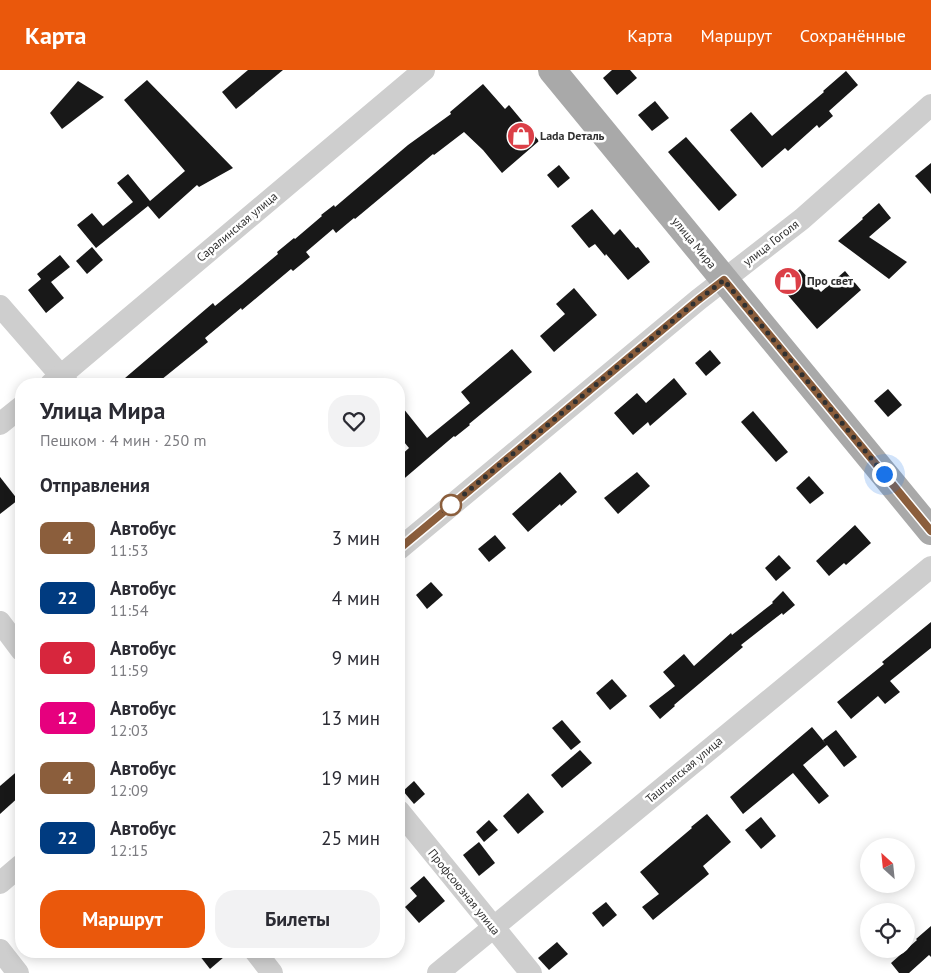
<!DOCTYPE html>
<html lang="ru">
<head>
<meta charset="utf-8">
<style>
	:root { --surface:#fff; --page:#f2f2f3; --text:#2b2b33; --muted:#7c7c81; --accent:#ea580c }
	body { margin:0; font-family:"PT Sans",sans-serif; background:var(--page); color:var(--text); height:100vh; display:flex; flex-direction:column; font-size:19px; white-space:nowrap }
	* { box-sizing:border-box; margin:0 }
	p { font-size:16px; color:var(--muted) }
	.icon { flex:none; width:28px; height:28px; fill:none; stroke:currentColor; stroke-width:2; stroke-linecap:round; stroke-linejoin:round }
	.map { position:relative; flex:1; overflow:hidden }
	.details { position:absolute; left:15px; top:308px; width:390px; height:580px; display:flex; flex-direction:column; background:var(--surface); border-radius:20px; box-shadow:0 2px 12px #0003 }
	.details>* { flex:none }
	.badge { padding:0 10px; border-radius:8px; font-size:18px; line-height:32px }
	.needle { width:32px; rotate:333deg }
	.controls { position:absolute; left:860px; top:768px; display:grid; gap:10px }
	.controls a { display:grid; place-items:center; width:55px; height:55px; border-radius:50%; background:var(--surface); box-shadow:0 2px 12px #0003; font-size:25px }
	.you { position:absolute; width:25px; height:25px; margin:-12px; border:4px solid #fff; border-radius:50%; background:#1a73e8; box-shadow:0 0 0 8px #1a73e833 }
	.map>.badge { position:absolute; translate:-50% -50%; box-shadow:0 0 0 2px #fff }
	h2 { padding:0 25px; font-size:19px; line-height:45px }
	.round { display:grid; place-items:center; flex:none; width:52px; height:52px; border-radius:20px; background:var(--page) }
	.summary { display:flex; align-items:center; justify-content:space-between; height:85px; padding:0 25px }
	h1 { font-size:24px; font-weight:700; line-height:38px }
	.cta { display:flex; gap:10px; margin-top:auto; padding:10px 25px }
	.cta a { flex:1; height:58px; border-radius:20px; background:var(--accent); color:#fff; font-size:20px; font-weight:700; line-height:58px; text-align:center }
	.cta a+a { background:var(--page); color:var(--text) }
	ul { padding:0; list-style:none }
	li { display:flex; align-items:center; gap:15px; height:60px; padding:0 25px }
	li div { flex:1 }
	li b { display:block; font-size:19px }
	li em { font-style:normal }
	li .badge { min-width:55px; font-weight:700; text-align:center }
	header { display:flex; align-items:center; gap:30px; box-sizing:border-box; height:70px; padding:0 25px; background:var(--accent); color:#fff }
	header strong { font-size:24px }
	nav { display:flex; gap:28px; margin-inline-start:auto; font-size:18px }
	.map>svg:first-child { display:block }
	.building { fill:#181818 }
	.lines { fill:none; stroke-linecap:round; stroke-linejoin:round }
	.minor { stroke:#cecece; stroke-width:22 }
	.major { stroke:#a9a9a9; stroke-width:28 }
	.line-casing { stroke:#fff; stroke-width:11 }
	.line { stroke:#8b5e3c; stroke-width:8 }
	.walk { stroke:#313131; stroke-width:5; stroke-dasharray:0 9 }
	.stop-dot { fill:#fff; stroke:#8b5e3c; stroke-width:2.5 }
	.labels { text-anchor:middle; stroke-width:5; stroke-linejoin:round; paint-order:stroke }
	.poi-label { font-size:12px; font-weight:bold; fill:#313131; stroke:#fff; text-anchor:start }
	.street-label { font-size:12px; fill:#313131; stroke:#fff }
</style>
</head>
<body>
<header>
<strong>Карта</strong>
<nav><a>Карта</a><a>Маршрут</a><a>Сохранённые</a></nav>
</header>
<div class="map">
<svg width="931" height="903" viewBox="0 0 931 903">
	<rect width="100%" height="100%" fill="#fff"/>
	<g class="building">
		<polygon points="248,0 283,0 236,39 222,22"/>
		<polygon points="612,0 630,0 637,8 617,25 603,8"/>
		<polygon points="846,1 858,15 829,41 833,46 819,58 817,55 788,81 785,78 762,98 730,60 751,42 772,66 824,22 823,21"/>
		<polygon points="147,10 233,98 199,117 197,115 159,149 148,136 96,178 77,155 92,143 103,156 133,132 117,113 128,104 150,131 185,101 124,30"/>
		<polygon points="78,11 104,27 62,59 50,43"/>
		<polygon points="483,14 505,39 509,35 539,71 502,103 483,80 464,62 434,85 433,84 355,149 354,148 336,163 333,159 306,182 310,187 293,201 291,199 242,240 241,238 205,268 208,272 156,314 118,314 213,233 215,236 242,214 278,184 277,182 294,168 295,169 322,146 321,145 334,135 335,137 408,75 451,44 450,42"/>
		<polygon points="655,31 669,48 652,61 638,45"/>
		<polygon points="686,67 737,125 719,141 668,82"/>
		<polygon points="931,93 931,124 915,106"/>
		<polygon points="559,95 570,108 558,118 547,105"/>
		<polygon points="879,133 891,148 869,167 907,192 889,209 838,171 863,149 862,148"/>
		<polygon points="592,139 614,165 620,159 636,178 638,177 650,192 628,210 606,184 605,186 595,174 589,178 571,156"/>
		<polygon points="92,177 103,190 87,204 76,191"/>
		<polygon points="60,185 70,197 51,212 64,228 46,243 28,220 41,209 37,204"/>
		<polygon points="800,199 821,222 845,201 861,220 817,259 780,216"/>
		<polygon points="574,218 597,245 554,282 540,266 565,244 556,234"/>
		<polygon points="512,279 532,302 469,354 470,355 455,367 454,366 399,413 399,387 409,378 399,366 399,333 427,368 470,333 461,322"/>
		<polygon points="710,280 721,293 706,306 695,293"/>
		<polygon points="674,308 687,324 650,356 648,352 633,365 614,343 637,323 646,333"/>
		<polygon points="888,319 902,335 888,347 874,331"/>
		<polygon points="753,341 788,382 776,392 741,352"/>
		<polygon points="560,402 577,422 561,436 560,434 528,462 512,444"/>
		<polygon points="637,402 650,416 618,444 604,428"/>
		<polygon points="809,406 824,423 810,434 796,418"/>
		<polygon points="0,407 18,430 0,444"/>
		<polygon points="855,455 871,473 846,495 844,493 829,506 816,491"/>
		<polygon points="495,465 506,478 489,492 478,479"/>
		<polygon points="779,485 791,498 776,511 765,498"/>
		<polygon points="431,512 443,525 427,539 416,525"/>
		<polygon points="783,521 795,535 783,545 782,543 741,575 743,577 674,635 675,636 660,649 649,636 675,616 663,602 684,584 694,596 731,563 732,565 773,533 772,532"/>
		<polygon points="931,552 931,578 890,611 900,622 885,634 878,626 851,649 837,632 884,594 882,592"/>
		<polygon points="612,609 627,626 610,640 596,623"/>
		<polygon points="562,650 581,672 571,680 552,658"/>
		<polygon points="812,657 826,674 823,670 836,660 857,687 844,697 827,675 803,695 829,726 819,734 793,703 743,744 730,727"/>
		<polygon points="580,680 592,693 562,718 551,705"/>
		<polygon points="21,698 21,725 0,744 0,716"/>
		<polygon points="414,711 425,724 414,734 403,721"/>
		<polygon points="528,723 544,742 518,764 503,746"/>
		<polygon points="707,744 731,772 703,796 709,804 653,850 642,837 659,824 640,802 692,758 691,757"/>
		<polygon points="761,747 776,766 761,779 745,760"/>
		<polygon points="489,750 498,760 484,772 476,762"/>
		<polygon points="479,772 495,793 479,806 463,785"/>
		<polygon points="424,806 445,831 419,853 405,837 417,826 410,818"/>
		<polygon points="606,832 617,845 603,857 592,843"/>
		<polygon points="931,856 931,887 929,885 909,903 899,903 891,893 917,870 916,869"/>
		<polygon points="557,872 568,884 549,900 538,888"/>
		<polygon points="196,881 231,881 210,899"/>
	</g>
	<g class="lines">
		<g class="minor">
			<polyline points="0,236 68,314"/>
			<polyline points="51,314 424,0"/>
			<polyline points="0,354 21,337"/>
			<polyline points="399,479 698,230 802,149 931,35"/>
			<polyline points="0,552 21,580"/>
			<polyline points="399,741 531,903"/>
			<polyline points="0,813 21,795"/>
			<polyline points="0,880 18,903"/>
			<polyline points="255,881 272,903"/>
			<polyline points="438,903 931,497"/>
		</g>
		<polyline class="major" points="552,0 931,461"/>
	</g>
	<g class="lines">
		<defs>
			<polyline id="line" points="399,479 698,230 724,210 931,461"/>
		</defs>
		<use href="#line" class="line-casing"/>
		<use href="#line" class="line"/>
		<polyline class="walk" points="451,435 444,441 698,230 724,210 884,404"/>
	</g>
	<defs>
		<symbol id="shop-disc" viewBox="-11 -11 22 22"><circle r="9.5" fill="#db3f47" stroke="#fff"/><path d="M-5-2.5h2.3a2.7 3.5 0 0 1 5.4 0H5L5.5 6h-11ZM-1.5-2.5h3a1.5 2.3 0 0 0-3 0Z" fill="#fff"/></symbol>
	</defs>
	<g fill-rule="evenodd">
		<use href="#shop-disc" x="505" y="50" width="32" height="32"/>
		<use href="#shop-disc" x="772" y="195" width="32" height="32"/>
	</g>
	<circle class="stop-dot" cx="451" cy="435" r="10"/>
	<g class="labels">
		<g class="poi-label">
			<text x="540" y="70">Lada Dеталь</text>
			<text x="807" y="215">Про свет</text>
		</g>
		<g class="street-label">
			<text transform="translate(237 157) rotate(-40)" y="4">Саралинская улица</text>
			<text transform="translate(694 173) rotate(51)" y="4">улица Мира</text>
			<text transform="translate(771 173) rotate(-38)" y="4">улица Гоголя</text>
			<text transform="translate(684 700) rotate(-40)" y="4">Таштыпская улица</text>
			<text transform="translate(464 822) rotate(51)" y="4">Профсоюзная улица</text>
		</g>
	</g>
</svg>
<div class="controls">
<a><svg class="needle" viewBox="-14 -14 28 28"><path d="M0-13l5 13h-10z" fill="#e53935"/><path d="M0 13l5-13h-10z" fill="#7c7c81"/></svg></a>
<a><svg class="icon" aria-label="locate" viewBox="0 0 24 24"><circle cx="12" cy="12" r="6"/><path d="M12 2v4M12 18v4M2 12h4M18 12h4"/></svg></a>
</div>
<div class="you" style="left:884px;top:404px"></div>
<section class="details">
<div class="summary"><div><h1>Улица Мира</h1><p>Пешком · 4 мин · 250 m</p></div><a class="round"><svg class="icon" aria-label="heart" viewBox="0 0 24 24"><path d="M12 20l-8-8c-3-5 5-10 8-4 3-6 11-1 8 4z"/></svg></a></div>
<h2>Отправления</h2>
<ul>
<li><span class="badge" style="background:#8b5e3c;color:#fff">4</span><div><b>Автобус</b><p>11:53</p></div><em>3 мин</em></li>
<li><span class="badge" style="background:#003b80;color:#fff">22</span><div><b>Автобус</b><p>11:54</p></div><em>4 мин</em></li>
<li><span class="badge" style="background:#d7263d;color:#fff">6</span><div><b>Автобус</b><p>11:59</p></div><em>9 мин</em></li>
<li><span class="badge" style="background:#e6007e;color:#fff">12</span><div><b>Автобус</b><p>12:03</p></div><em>13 мин</em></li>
<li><span class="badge" style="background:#8b5e3c;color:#fff">4</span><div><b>Автобус</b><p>12:09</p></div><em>19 мин</em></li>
<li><span class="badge" style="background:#003b80;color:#fff">22</span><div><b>Автобус</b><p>12:15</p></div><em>25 мин</em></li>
</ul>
<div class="cta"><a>Маршрут</a><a>Билеты</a></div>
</section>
</div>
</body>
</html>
